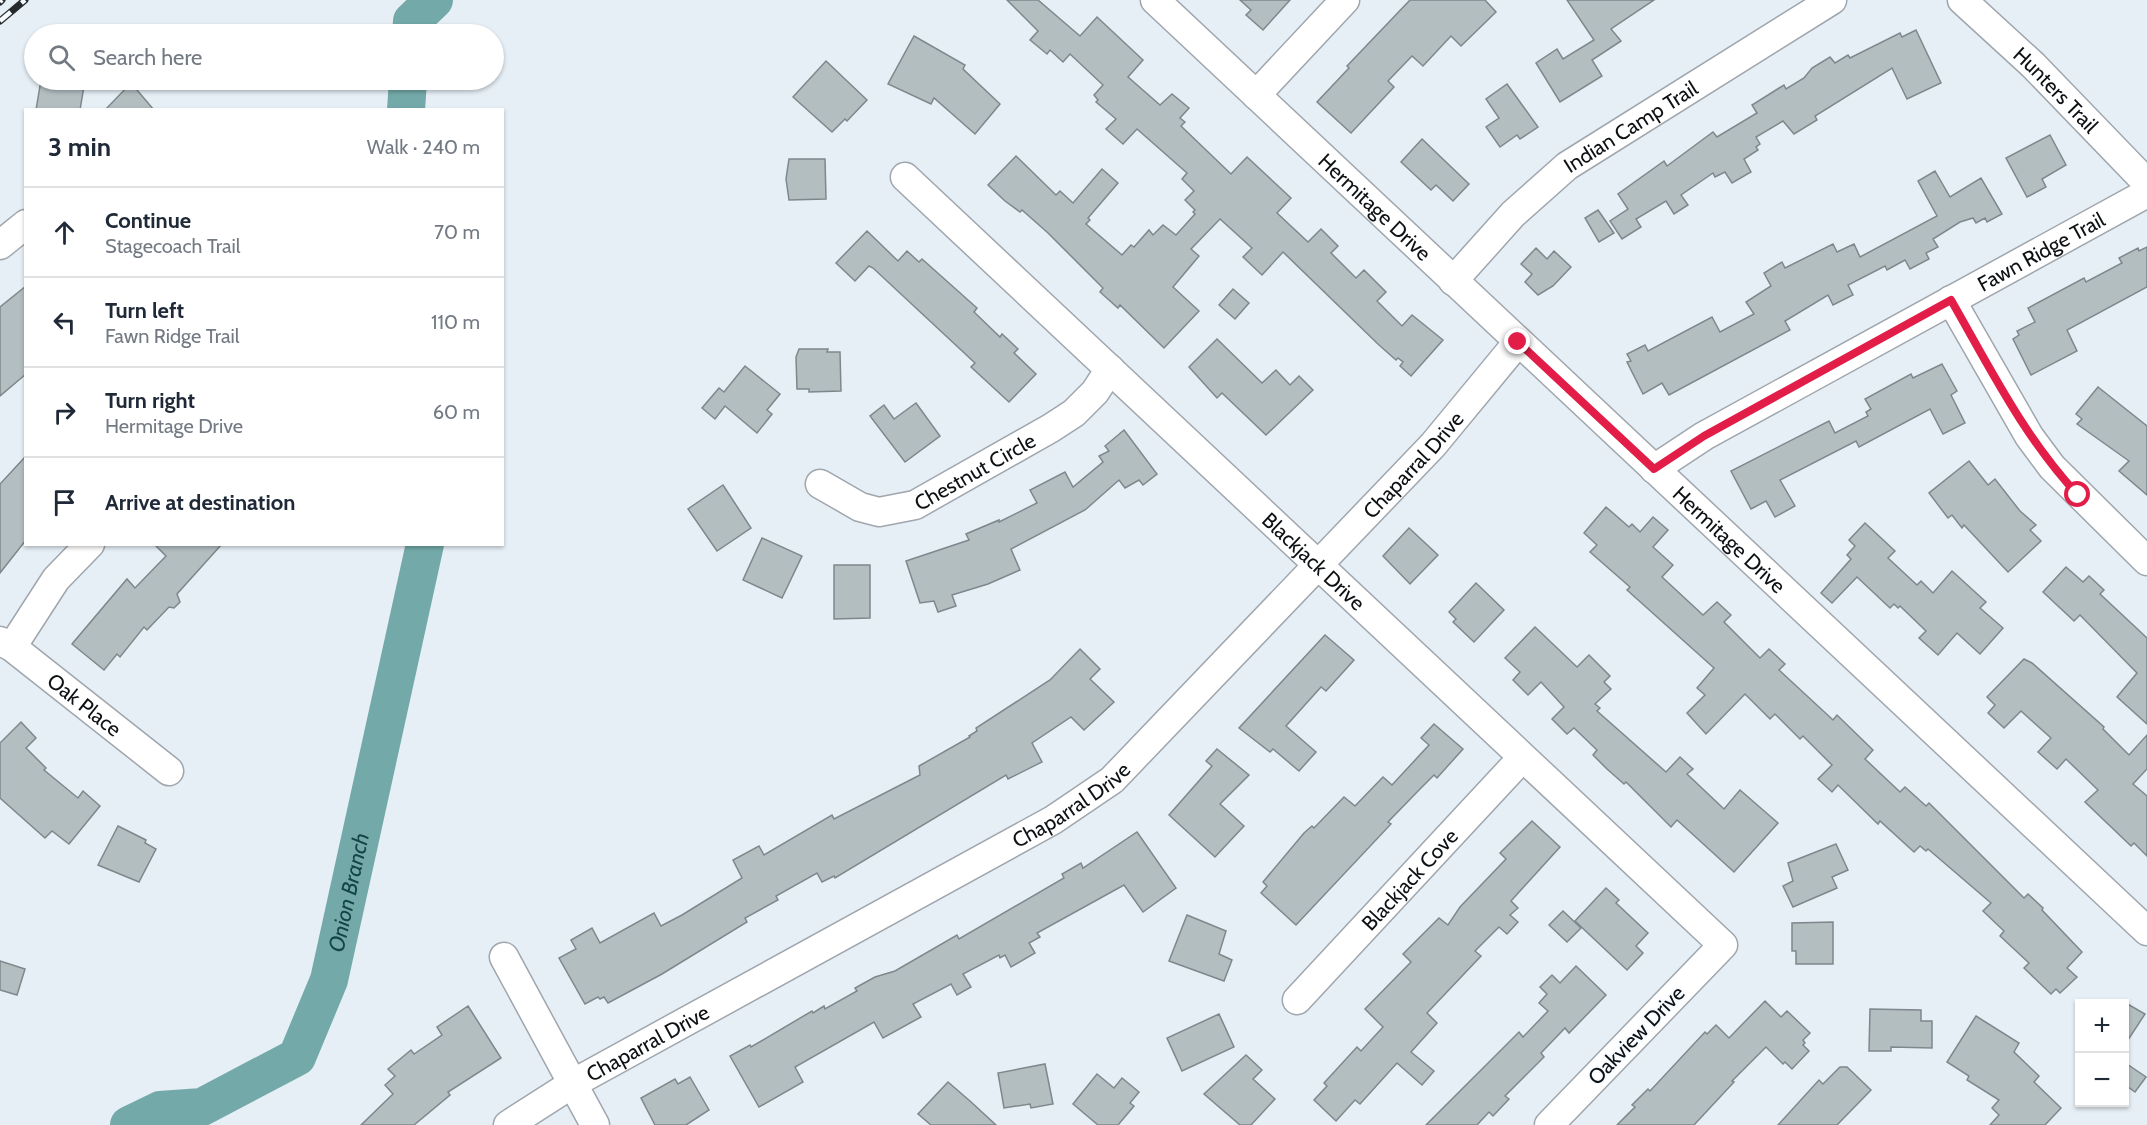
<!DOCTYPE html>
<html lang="en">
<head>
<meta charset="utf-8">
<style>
	:root { --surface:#fff; --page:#f6f6f7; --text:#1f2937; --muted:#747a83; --line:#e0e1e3 }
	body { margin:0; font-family:Cabin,sans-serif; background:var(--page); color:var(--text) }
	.controls { position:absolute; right:18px; bottom:18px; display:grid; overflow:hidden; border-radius:0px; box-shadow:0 2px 4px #0004 }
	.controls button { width:54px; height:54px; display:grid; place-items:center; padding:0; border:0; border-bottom:2px solid var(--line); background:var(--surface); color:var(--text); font:30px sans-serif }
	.stop { position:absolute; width:18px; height:18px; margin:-14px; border:4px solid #e11d48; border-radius:50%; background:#fff }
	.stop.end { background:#e11d48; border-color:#fff; box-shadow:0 2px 6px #0008 }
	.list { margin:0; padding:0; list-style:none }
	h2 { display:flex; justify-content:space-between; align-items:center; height:78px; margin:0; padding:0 24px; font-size:26px }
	h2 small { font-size:20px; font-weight:400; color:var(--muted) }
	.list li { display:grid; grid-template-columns:39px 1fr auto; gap:18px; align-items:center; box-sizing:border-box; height:90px; padding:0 24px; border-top:2px solid var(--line) }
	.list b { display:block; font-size:22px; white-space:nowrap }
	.list p { margin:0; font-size:20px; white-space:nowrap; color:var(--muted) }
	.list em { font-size:20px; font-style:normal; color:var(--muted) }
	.icon { flex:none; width:33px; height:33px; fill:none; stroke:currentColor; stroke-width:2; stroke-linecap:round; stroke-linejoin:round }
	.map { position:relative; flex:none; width:2147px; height:1125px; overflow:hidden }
	.search { position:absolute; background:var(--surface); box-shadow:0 2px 4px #0004; left:24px; top:24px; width:480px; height:66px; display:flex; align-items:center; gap:15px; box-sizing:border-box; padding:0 21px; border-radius:33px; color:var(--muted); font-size:22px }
	.panel { position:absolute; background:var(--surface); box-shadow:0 2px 4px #0004; left:24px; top:108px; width:480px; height:438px; border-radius:0px }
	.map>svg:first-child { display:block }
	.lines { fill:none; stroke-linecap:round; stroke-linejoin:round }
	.river { stroke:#73aaa9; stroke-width:38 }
	.building { fill:#b3bec1; stroke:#7e888c; stroke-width:1.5 }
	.minor-casing { stroke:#9fa6ad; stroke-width:31 }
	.minor { stroke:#fff; stroke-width:28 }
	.rail-casing { stroke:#262a2c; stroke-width:7 }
	.rail { stroke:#f8fbff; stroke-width:4.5; stroke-dasharray:14; stroke-linecap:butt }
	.route { stroke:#e11d48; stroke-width:8 }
	.labels { text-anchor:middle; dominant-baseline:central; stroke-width:4.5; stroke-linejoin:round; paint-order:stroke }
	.street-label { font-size:21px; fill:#0e1113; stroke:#f8fbff }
	.water-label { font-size:22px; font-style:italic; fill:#144646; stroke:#f8fbff }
</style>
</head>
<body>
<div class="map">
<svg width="2147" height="1125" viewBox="0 0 2147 1125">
	<rect width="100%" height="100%" fill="#e7eff6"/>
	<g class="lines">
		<g class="river">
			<polyline points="411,34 412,21 434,0"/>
			<polyline points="406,110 408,80"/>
			<path id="s1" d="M 129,1125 L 160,1110 L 202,1107 L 297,1057 L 329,980 L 425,544"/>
		</g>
	</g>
	<g class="building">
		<polygon points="1007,0 1038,0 1080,36 1097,17 1143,60 1128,77 1160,105 1172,94 1189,108 1180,118 1185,122 1181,126 1231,174 1247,157 1291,198 1277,213 1308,242 1321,229 1338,246 1331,253 1356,278 1364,270 1386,292 1377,301 1402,326 1412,315 1443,340 1411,376 1400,366 1403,362 1398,358 1396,360 1379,345 1283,252 1262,275 1243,257 1252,248 1220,219 1191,249 1199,256 1173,287 1199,311 1164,348 1120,305 1118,308 1100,292 1103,288 1048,233 1022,210 1020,212 1005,201 988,185 1016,156 1056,195 1060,191 1073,203 1102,169 1118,183 1088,218 1090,220 1086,224 1122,255 1131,245 1134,247 1149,230 1153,235 1163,225 1176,235 1195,214 1193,212 1195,210 1185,200 1194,191 1182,179 1187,173 1137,129 1123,144 1106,129 1116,119 1096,102 1098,100 1094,95 1103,85 1070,54 1063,62 1050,50 1047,54 1030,40 1038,31"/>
		<polygon points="1240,0 1290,0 1263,30 1246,15 1251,10"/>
		<polygon points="1410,0 1485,0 1496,12 1461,46 1451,36 1423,66 1412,56 1388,81 1394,87 1351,133 1317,102 1349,68 1347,66"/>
		<polygon points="1567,0 1654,0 1611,29 1621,41 1592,60 1602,76 1560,102 1536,63 1557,49 1563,59 1594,40"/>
		<polygon points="1916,30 1941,83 1907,99 1892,68 1815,116 1817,120 1794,134 1783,121 1756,137 1760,144 1756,147 1758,150 1744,159 1751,172 1732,183 1725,172 1715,177 1713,173 1681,195 1688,205 1674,214 1666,201 1636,219 1641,227 1622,239 1610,221 1628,209 1618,194 1664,161 1667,166 1713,132 1717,137 1757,113 1752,105 1784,85 1786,89 1804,78 1812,68 1830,57 1835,63 1848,55 1850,58 1900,33 1902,37"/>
		<polygon points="914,36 965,65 963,69 1000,104 975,134 934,98 931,104 888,84"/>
		<polygon points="826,61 867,100 847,121 845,119 832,132 793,97"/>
		<polygon points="41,80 85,80 80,110 36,110"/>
		<polygon points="131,83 154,110 105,110"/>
		<polygon points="1507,84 1538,127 1520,139 1517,135 1500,147 1486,127 1499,118 1486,99"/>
		<polygon points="2050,135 2066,165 2042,179 2046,187 2027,197 2006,158"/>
		<polygon points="1422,139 1469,184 1453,201 1436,185 1431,190 1401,162"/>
		<polygon points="789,159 825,159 826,199 789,200 786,179"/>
		<polygon points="1935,171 1950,197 1981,178 2002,214 1987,222 1985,218 1976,223 1973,218 1960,222 1933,239 1938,247 1926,253 1929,259 1910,269 1905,260 1887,270 1885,266 1848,285 1853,295 1833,305 1828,295 1785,321 1790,330 1669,395 1662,383 1643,394 1627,362 1631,361 1627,354 1645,345 1648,351 1712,317 1720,332 1754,314 1746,302 1771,286 1764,273 1782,262 1785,268 1833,244 1837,252 1854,244 1860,257 1937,216 1918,181"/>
		<polygon points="1598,210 1614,233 1599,242 1585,218"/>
		<polygon points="867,231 898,261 907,251 919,262 922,259 977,308 974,312 1000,337 1002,334 1018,349 1014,353 1036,374 1009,402 971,367 975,363 873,268 869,266 855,281 836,263"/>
		<polygon points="2147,247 2147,287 2067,330 2077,351 2031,375 2013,339 2019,335 2017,331 2035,322 2028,308 2084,278 2086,282 2122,263 2119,258 2138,248 2139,251"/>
		<polygon points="1536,248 1547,259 1554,251 1571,267 1553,286 1538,295 1525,282 1532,274 1521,264"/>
		<polygon points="26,286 26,374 0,396 0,307"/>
		<polygon points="1233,289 1249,303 1235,319 1219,305"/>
		<polygon points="1217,339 1262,383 1276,370 1290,385 1299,376 1313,390 1266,435 1222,393 1217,398 1189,367"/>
		<polygon points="799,349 828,349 827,352 840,352 841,391 809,392 809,389 797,389 796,357"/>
		<polygon points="1942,364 1957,391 1951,395 1965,423 1943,434 1930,409 1859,447 1856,441 1780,480 1795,506 1775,517 1766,501 1751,509 1731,471 1829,421 1835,433 1868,416 1866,412 1871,409 1865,399 1911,374 1913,378"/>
		<polygon points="745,366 780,394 767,410 772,414 757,433 725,406 715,419 702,408 719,388 724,392"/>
		<polygon points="2098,387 2147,426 2147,495 2119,471 2129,461 2077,424 2082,419 2076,414"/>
		<polygon points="916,403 940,436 905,462 870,416 884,405 894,419"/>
		<polygon points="1124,430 1157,474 1143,485 1139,480 1125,488 1119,480 1085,510 1011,549 1020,570 988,584 952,595 956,606 938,612 934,601 920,603 906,561 969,540 966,534 999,520 999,522 1037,503 1030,490 1065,472 1073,487 1103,462 1099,456 1109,451 1105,446"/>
		<polygon points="26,456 26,540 0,573 0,484"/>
		<polygon points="1969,461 1988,485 1995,479 2020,511 2036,525 2030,530 2041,541 2008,572 1964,525 1962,528 1952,515 1948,518 1929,493"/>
		<polygon points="723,485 751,528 717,551 688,509"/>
		<polygon points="1606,507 1629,527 1632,524 1640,532 1653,517 1668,530 1653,547 1673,565 1662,577 1703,615 1717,602 1731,615 1724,622 1760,658 1769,649 1785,664 1779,670 1833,720 1837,715 1873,750 1865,759 1900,792 1905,787 1926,806 1929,803 2024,898 2028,894 2043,908 2042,910 2082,952 2067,968 2077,977 2060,993 2056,989 2051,994 2024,968 2029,963 2000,936 2004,931 1983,911 1991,903 1928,849 1926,851 1920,846 1914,852 1880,821 1878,824 1838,785 1832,792 1818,779 1832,765 1803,736 1800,739 1775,714 1770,719 1745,694 1706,734 1687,713 1705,695 1697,688 1714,668 1627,590 1630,587 1590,552 1597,545 1584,533"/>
		<polygon points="1865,523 1895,551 1888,558 1917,585 1921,581 1933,593 1952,571 1986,602 1980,608 2003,628 1980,654 1957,633 1938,655 1919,638 1926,631 1900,606 1898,608 1894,604 1890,608 1857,577 1832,603 1821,593 1851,559 1847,555 1855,546 1849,540"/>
		<polygon points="1409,528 1438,555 1410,584 1383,556"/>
		<polygon points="762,538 802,556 782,598 743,580"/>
		<polygon points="154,544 222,544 177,594 180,602 174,608 169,607 147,630 144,627 120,657 117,654 104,670 72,644 127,579 135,588 166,556"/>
		<polygon points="834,565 870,565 870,618 834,619"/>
		<polygon points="2066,567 2083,582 2089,576 2104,590 2100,594 2147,638 2147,724 2117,697 2137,673 2080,615 2074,621 2043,592"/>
		<polygon points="1476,583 1504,610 1474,642 1453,622 1456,619 1449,612"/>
		<polygon points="1535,627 1577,667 1589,655 1610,676 1604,682 1611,689 1595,704 1600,708 1597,711 1666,772 1680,757 1693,769 1687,774 1724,809 1740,790 1778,823 1734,872 1677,820 1671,827 1626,782 1624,784 1607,769 1593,755 1597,750 1574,728 1567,734 1552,719 1564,707 1541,682 1528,695 1513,680 1520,672 1505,658"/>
		<polygon points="1325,635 1354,660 1326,691 1321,687 1286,726 1316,752 1299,771 1273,749 1270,752 1239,728"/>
		<polygon points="1080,649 1100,669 1090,679 1114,702 1084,730 1071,717 1032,743 1042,762 1008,779 1006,775 835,878 834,876 822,882 817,873 776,896 778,900 745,918 747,922 662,974 608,1003 604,997 600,999 598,997 585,1004 559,958 576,949 571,940 592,928 600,943 654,913 661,926 682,915 742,878 733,860 759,846 764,855 832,815 834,819 920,775 919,766 970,737 969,736 977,731 976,728 1050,680"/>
		<polygon points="2024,659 2032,663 2104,727 2103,729 2129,755 2147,735 2147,769 2133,784 2147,796 2147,856 2134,843 2131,846 2085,802 2098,790 2066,759 2057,769 2038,752 2051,738 2021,711 2004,728 1988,713 1995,705 1987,697"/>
		<polygon points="21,722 36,738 26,748 46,768 44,770 78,798 83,791 100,806 69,844 52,831 45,838 0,798 0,743"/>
		<polygon points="1434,724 1463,749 1437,778 1434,775 1419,790 1388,822 1391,824 1296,925 1261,893 1267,886 1263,882 1304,833 1312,826 1314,828 1344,797 1355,806 1383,777 1392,785 1429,745 1421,738"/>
		<polygon points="1217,749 1249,775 1220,804 1244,826 1215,857 1169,815 1212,766 1206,761"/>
		<polygon points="1532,821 1560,847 1511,901 1518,908 1510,915 1518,922 1507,934 1499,927 1475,951 1481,956 1427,1013 1437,1023 1411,1052 1434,1071 1422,1085 1397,1063 1360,1104 1355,1100 1336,1121 1314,1100 1327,1086 1324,1083 1357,1047 1361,1051 1383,1027 1365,1009 1411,962 1403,954 1439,918 1448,925 1460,907 1506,859 1500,853"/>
		<polygon points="118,826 146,840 145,843 156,849 139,882 98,865"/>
		<polygon points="1137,832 1176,888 1143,912 1124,885 1037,933 1040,937 1029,943 1035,953 1011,967 1005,955 1000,958 999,955 963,974 971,987 957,995 951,984 913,1004 921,1017 883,1038 874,1022 795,1067 803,1082 759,1107 730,1056 750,1045 751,1047 812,1011 813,1013 824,1006 825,1009 857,991 855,988 875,977 895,971 957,935 959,939 1064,878 1062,874 1081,863 1083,868"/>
		<polygon points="1836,844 1848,870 1832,877 1837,888 1793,907 1783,886 1793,881 1788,863"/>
		<polygon points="1606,888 1619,900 1616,903 1648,933 1636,946 1643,953 1627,970 1575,921"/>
		<polygon points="1563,911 1581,928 1567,942 1549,925"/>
		<polygon points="1187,915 1226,931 1219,954 1232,960 1224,981 1169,961"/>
		<polygon points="1833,922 1833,964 1796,964 1796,951 1792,951 1792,923"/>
		<polygon points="0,961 25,969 17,995 0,990"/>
		<polygon points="1576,966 1606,995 1569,1033 1565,1028 1541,1053 1544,1057 1505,1096 1509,1099 1493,1116 1489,1112 1477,1125 1426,1125 1519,1032 1523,1037 1548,1011 1539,1003 1547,994 1540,987 1552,975 1560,983"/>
		<polygon points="1765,1001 1781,1017 1787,1011 1810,1033 1803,1040 1805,1043 1803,1045 1809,1051 1792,1069 1785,1062 1783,1064 1766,1047 1732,1081 1734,1082 1694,1125 1617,1125 1635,1107 1632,1105 1648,1089 1650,1091 1705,1032 1707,1034 1716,1025 1729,1038"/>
		<polygon points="2124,1002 2145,1014 2124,1046"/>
		<polygon points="468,1006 501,1058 448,1092 450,1095 414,1125 361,1125 393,1094 385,1085 395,1076 388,1069 411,1050 414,1054 442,1035 437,1027"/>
		<polygon points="1870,1009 1921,1010 1921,1021 1932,1021 1932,1048 1891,1047 1891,1051 1869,1051"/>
		<polygon points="1219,1014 1234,1047 1182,1071 1167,1038"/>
		<polygon points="1976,1016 2019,1043 2014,1052 2039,1076 2034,1082 2061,1108 2045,1125 1990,1125 1999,1115 1992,1108 1999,1100 1967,1080 1969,1076 1947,1062"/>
		<polygon points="1246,1055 1262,1070 1253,1079 1275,1099 1251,1125 1240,1125 1204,1094"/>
		<polygon points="2124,1062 2146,1077 2135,1092 2124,1084"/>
		<polygon points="1045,1064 1053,1104 1031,1108 1030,1104 1004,1108 998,1073"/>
		<polygon points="1840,1067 1847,1067 1871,1090 1837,1125 1778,1125 1819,1080 1823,1084"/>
		<polygon points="1097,1074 1114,1088 1122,1078 1139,1092 1130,1103 1134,1106 1118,1125 1098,1125 1073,1104"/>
		<polygon points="690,1077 709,1110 686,1125 655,1125 641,1098 675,1079 678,1084"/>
		<polygon points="948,1082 970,1101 996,1125 931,1125 918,1114"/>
	</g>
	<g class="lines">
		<g class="minor-casing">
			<g id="minor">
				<path id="s2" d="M 1155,0 L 2147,931"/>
				<path id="s3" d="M 1962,0 L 2033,65 L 2147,183"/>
				<polyline points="1256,95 1345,0"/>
				<path id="s4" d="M 905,177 L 1723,945 L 1549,1125"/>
				<polyline points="0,245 26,224"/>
				<path id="s5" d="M 1453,281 L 1513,214 L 1567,166 L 1832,0"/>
				<polyline points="1951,300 2029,436 2052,467 2147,561"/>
				<path id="s6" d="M 1654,469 L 1704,436 L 2147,193"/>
				<path id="s7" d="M 820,484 L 860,507 L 879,512 L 915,505 L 1051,428 L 1074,413 L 1095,392 L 1110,369"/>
				<path id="s8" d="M 0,641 L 12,647 L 169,771"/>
				<polyline points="12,647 56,579 90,544"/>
				<polyline points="504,957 595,1125"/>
				<path id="s9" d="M 1297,1000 L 1522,758"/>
				<path id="s10" d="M 508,1125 L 572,1084 L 1053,820 L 1112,780 L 1433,445 L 1518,342"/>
			</g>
		</g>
		<use href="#minor" class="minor"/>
		<g class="rail-casing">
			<g id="rail">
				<polyline points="0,2 2,0"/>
				<polyline points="0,21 25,0"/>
			</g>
		</g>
		<use href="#rail" class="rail"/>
	</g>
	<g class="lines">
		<path class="route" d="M 1518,342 L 1654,469 L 1704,436 L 1951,300 C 1990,368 2024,437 2078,495"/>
	</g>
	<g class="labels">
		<g class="street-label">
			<text stroke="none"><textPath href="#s3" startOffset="130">Hunters Trail</textPath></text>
			<text stroke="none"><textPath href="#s5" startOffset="237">Indian Camp Trail</textPath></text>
			<text stroke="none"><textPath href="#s2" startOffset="302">Hermitage Drive</textPath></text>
			<text stroke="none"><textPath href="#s6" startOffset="444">Fawn Ridge Trail</textPath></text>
			<text stroke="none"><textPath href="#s10" startOffset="1132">Chaparral Drive</textPath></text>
			<text stroke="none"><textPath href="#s7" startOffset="171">Chestnut Circle</textPath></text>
			<text stroke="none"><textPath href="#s2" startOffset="788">Hermitage Drive</textPath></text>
			<text stroke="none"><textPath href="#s4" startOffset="561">Blackjack Drive</textPath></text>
			<text stroke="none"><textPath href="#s8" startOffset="106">Oak Place</textPath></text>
			<text stroke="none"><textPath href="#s10" startOffset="648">Chaparral Drive</textPath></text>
			<text stroke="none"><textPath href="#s9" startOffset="165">Blackjack Cove</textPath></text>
			<text transform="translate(1636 1035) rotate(-46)">Oakview Drive</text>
			<text stroke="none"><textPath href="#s10" startOffset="162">Chaparral Drive</textPath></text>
		</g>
		<g class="water-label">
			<text stroke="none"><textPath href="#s1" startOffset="357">Onion Branch</textPath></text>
		</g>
	</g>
</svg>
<div class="controls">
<button>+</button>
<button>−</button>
</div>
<div class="stop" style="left:2078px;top:495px"></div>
<div class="stop end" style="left:1518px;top:342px"></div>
<div class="search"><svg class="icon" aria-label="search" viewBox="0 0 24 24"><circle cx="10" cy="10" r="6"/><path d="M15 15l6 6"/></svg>Search here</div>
<section class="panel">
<h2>3 min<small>Walk · 240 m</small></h2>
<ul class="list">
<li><svg class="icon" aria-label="ahead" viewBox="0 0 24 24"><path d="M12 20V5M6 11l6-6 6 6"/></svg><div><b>Continue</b><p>Stagecoach Trail</p></div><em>70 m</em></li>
<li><svg class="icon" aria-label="left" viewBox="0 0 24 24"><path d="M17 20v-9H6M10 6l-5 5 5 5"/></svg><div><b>Turn left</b><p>Fawn Ridge Trail</p></div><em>110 m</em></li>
<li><svg class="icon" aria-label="right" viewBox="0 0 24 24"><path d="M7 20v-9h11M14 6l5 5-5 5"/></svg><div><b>Turn right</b><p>Hermitage Drive</p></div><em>60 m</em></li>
<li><svg class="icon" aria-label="arrive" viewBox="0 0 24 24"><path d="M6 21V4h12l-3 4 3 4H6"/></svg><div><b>Arrive at destination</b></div></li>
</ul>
</section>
</div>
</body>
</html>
